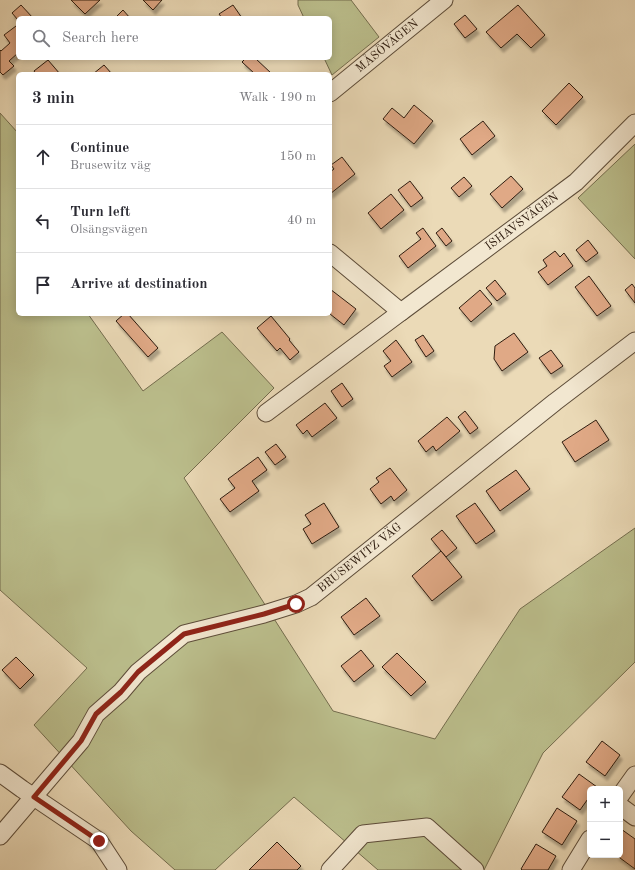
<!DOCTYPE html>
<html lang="en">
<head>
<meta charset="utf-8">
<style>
	:root { --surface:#fff; --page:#f2f2f3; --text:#2b2b33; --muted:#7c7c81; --line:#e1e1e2 }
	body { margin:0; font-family:"Old Standard TT",serif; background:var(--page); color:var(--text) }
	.controls { position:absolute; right:12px; bottom:12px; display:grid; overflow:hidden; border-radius:6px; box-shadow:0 2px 10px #0003 }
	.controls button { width:36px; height:36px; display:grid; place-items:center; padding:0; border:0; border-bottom:1px solid var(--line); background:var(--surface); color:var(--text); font:20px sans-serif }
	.stop { position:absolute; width:12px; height:12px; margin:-9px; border:3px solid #8f2418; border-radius:50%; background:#fff }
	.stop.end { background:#8f2418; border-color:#fff; box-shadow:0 1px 4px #0008 }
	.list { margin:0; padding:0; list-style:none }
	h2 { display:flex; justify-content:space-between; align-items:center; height:52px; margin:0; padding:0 16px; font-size:17px }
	h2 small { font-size:13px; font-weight:400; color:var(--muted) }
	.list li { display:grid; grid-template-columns:26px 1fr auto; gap:12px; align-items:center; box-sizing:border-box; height:64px; padding:0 16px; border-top:1px solid var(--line) }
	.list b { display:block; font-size:15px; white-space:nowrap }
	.list p { margin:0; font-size:13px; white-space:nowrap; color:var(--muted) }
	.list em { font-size:13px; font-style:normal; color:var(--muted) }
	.icon { flex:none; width:22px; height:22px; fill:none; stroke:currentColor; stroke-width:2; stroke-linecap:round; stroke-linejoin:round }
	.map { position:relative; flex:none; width:635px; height:870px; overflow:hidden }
	.search { position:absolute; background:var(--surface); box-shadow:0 2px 10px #0003; left:16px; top:16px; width:316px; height:44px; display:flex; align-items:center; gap:10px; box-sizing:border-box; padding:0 14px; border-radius:6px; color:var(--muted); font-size:15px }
	.panel { position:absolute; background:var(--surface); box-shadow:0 2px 10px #0003; left:16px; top:72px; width:316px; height:244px; border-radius:6px }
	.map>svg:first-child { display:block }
	.green { fill:#bbbe8c; stroke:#746d4e }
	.building { fill:#e0a986; stroke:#2e1c0f; filter:url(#shadow) }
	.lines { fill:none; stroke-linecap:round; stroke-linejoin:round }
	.street-casing { stroke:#5d4c39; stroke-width:19 }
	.street { stroke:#f2e7d0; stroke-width:17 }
	.route { stroke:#8f2418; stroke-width:5 }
	.labels { text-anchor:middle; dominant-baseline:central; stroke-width:3; stroke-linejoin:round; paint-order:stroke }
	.street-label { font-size:12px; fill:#2e1c0f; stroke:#f2e7d0 }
</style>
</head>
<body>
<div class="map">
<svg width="635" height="870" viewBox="0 0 635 870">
	<defs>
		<filter id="shadow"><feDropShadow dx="2.5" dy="4.5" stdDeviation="1" flood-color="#0004"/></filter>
	</defs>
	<rect width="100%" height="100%" fill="#ebdab7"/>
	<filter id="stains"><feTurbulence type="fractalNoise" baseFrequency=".005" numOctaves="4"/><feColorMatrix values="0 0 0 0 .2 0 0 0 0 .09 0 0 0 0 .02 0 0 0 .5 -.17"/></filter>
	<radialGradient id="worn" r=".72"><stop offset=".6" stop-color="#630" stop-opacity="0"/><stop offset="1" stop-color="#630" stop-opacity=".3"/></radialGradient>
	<g class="green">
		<polygon points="298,0 351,0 379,37 332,75 324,58 330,58 330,18 304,18 298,5"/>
		<polygon points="0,113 18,133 18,314 88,314 143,391 222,332 274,388 184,478 333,711 435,739 520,609 635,528 635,662 543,753 484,870 378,870 294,797 215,870 175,870 131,831 34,725 87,668 0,590"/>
		<polygon points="635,144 635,259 578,198"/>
	</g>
	<g class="building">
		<polygon points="71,0 100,0 85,14"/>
		<polygon points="143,0 162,0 153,10"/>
		<polygon points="21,5 33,18 18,18 18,20 12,13"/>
		<polygon points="233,5 242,18 222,18 219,14"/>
		<polygon points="518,5 545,35 531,48 517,34 501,48 486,32"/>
		<polygon points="123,10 130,18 115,18"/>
		<polygon points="465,15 477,29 465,38 454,24"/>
		<polygon points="16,26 18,28 18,53 9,61 14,66 3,75 0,72 0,50 1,51 10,43 4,35"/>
		<polygon points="246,58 255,58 272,74 255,74 242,62"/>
		<polygon points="48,60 60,74 36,74 34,71"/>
		<polygon points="104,65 112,74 93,74"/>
		<polygon points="569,83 583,97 556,125 542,111"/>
		<polygon points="414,105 433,121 414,144 383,119 392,108 404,118"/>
		<polygon points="483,121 495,136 472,155 460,139"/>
		<polygon points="342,157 355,174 330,194 330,172 334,169 331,165"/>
		<polygon points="511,176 523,189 502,208 490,194"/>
		<polygon points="464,177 472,186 459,197 451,188"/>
		<polygon points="410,181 423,198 411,207 398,190"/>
		<polygon points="391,194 404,210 381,229 368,213"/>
		<polygon points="423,228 436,246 408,268 399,256 421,239 416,233"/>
		<polygon points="442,228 452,241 446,246 436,233"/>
		<polygon points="588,240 598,253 586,262 576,250"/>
		<polygon points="555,251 560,257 564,253 573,266 548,285 538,272 547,266 543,260"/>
		<polygon points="589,276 611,306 597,316 575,287"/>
		<polygon points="495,280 506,294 497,301 486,288"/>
		<polygon points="632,284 635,288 635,303 625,290"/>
		<polygon points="330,289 356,309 344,325 330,314"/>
		<polygon points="480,290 492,304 471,322 459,308"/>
		<polygon points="124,314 128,314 158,348 148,357 116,321"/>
		<polygon points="271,316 290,339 289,340 299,352 290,360 280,348 277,351 257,328"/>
		<polygon points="514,333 528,352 502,371 494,359 495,346"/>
		<polygon points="423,335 434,351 426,357 415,340"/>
		<polygon points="396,340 412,362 392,377 384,366 391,361 383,351"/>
		<polygon points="551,350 563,366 551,374 539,358"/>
		<polygon points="342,383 353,399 342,407 331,391"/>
		<polygon points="325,403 337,418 312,437 307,430 303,434 296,425"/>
		<polygon points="465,411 478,428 470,434 458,417"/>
		<polygon points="447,417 460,431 436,451 433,446 426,452 418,441"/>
		<polygon points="596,420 609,440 575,462 562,442"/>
		<polygon points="276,444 286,457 275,465 265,452"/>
		<polygon points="258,457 267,470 252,481 259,491 230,512 220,499 235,488 228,479"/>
		<polygon points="390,468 407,490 394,501 391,496 381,504 370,489 379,482 376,478"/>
		<polygon points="516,470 530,489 500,511 486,491"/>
		<polygon points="324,503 339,527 312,544 303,529 311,524 305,515"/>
		<polygon points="475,503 495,531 476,544 456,516"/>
		<polygon points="442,530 457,548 446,557 431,539"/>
		<polygon points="441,551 462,577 432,601 412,576"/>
		<polygon points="366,598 380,616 354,635 341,617"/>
		<polygon points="361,650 374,666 354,682 341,666"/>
		<polygon points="397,653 426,682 411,696 382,667"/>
		<polygon points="16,657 34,675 20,689 2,670"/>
		<polygon points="602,741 620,755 605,776 586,762"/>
		<polygon points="579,774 597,787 595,789 590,789 590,796 580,810 562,797"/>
		<polygon points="557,808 577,821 562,845 542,832"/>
		<polygon points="621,829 635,839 635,869 616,855 620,855"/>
		<polygon points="277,842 301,866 297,870 249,870"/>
		<polygon points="536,844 556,856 548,870 522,870 521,869"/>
	</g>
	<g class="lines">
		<g class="street-casing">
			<g id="street">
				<path id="s1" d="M 330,93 L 444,0"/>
				<path id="s2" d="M 401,312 L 576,182 L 635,123"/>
				<polyline points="266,413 401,312 330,253"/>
				<polyline points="0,773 22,789 99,841 118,870"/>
				<polyline points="620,796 635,775"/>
				<polyline points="620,806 635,817"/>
				<path id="s3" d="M 0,836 L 81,741 L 96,714 L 121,692 L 138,672 L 184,634 L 264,614 L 296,604 L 311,597 L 555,402 L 635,341"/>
				<polyline points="330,870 363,834 427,827 475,870"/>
				<polyline points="571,870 590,839"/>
			</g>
		</g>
		<use href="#street" class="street"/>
	</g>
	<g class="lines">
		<polyline class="route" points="99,841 34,797 81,741 96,714 121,692 138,672 184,634 264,614 296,604"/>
	</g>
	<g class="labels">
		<g class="street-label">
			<text stroke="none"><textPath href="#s1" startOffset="74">MÅSÖVÄGEN</textPath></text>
			<text stroke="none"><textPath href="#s2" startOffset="151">ISHAVSVÄGEN</textPath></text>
			<text stroke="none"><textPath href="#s3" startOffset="470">BRUSEWITZ VÄG</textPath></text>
		</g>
	</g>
	<rect width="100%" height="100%" filter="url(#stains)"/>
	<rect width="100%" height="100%" fill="url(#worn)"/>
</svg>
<div class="controls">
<button>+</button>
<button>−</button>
</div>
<div class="stop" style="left:296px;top:604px"></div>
<div class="stop end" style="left:99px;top:841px"></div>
<div class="search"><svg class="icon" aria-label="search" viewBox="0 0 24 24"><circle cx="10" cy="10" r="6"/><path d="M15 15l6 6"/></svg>Search here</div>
<section class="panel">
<h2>3 min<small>Walk · 190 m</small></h2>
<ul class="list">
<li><svg class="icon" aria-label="ahead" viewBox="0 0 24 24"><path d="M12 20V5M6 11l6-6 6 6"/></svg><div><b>Continue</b><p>Brusewitz väg</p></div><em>150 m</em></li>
<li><svg class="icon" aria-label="left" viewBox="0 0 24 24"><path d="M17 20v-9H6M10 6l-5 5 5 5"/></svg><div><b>Turn left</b><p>Olsängsvägen</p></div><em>40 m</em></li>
<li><svg class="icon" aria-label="arrive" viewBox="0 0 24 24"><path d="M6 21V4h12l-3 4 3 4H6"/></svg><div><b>Arrive at destination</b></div></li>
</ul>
</section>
</div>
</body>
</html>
